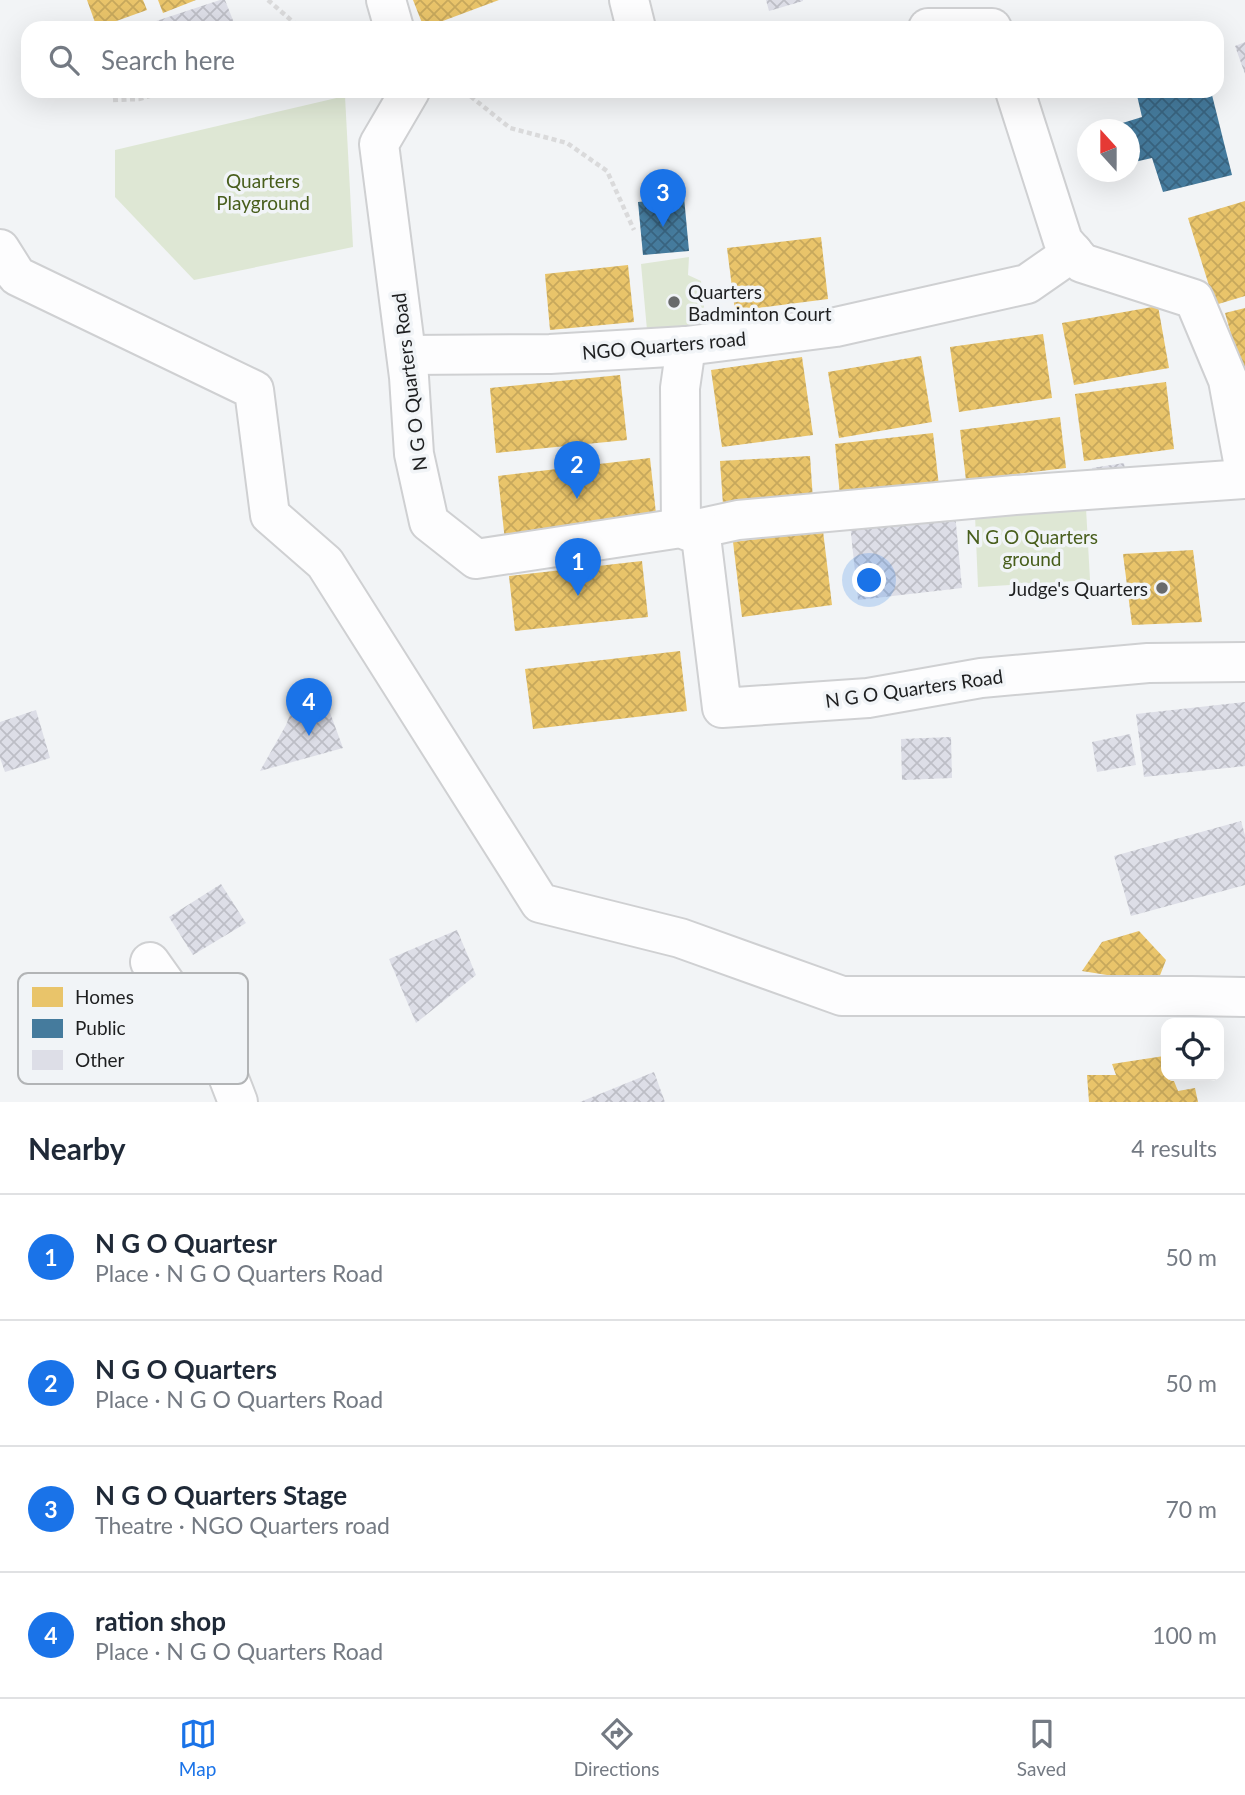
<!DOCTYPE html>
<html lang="en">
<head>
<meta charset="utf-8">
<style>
	:root { --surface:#fff; --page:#f2f2f3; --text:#1f2937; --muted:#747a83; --line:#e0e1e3; --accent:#1a73e8 }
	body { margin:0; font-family:Lato,sans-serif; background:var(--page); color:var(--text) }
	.controls { position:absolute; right:21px; bottom:21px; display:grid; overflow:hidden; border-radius:14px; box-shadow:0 7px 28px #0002 }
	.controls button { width:63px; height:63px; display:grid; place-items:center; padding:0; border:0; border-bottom:2px solid var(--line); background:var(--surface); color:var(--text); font:35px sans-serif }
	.compass { position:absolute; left:1077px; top:119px; width:63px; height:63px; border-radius:50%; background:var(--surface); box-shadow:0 7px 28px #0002; rotate:339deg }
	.you { position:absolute; left:870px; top:581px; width:24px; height:24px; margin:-18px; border:5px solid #fff; border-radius:50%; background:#1a73e8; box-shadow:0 0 0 10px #1a73e833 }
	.badge { display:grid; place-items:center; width:46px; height:46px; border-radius:50%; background:var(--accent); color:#fff; font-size:23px; font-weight:700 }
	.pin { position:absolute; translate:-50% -58px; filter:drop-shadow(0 2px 4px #0008) }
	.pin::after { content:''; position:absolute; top:37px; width:24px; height:21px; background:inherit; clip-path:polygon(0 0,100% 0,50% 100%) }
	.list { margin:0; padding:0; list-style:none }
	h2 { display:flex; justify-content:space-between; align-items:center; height:91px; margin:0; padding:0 28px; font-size:30px }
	h2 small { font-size:23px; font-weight:400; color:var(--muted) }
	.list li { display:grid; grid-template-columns:46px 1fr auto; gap:21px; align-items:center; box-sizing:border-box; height:126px; padding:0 28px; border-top:2px solid var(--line) }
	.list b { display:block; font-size:26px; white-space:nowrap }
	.list p { margin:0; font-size:23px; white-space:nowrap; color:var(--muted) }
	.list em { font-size:23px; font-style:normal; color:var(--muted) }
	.icon { flex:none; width:38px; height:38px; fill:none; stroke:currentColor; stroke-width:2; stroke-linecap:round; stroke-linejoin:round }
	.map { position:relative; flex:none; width:1245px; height:1102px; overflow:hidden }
	.search { position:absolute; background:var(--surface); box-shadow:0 7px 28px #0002; left:21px; right:21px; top:21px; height:77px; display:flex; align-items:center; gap:18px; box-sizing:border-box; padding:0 24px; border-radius:21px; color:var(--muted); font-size:26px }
	.sheet { height:595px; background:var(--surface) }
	nav { display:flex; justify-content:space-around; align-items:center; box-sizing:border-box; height:98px; border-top:2px solid var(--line); background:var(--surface); font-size:19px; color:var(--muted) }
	nav a { display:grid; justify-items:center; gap:4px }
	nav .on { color:var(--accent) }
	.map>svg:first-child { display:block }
	.park { fill:#dee7d4 }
	.homes { fill:url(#homes-cross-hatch) }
	.public { fill:url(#public-cross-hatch) }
	.building { fill:url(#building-cross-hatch) }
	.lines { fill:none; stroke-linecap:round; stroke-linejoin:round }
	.minor-casing { stroke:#cfd0d2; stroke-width:42 }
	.path { stroke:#dadadb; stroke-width:4.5; stroke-dasharray:5 3.5; stroke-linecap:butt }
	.minor { stroke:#fdfdfe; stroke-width:38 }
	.poi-dot { fill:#686a6b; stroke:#f1f4f7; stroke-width:2.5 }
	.labels { text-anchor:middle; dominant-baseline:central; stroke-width:7; stroke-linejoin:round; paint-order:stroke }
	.park-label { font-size:19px; fill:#485e1c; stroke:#f1f4f7 }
	.poi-label { font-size:19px; fill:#1e1f20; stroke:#f1f4f7; text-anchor:start }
	.street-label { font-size:19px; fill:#1e1f20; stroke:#f1f4f7 }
	.key { fill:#f1f4f7; stroke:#b2b4b6; stroke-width:2 }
	.key-label { font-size:19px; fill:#1e1f20 }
</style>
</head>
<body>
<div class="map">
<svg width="1245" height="1102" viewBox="0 0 1245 1102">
	<defs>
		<pattern id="homes-cross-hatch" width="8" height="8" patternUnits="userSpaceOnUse" patternTransform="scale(1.75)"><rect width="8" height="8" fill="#e9c46a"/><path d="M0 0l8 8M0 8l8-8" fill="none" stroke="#c7a85c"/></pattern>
		<pattern id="public-cross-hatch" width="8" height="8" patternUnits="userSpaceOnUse" patternTransform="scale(1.75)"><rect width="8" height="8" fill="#457b9d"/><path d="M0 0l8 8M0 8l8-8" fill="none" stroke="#396480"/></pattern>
		<pattern id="building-cross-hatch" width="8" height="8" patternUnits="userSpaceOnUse" patternTransform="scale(1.75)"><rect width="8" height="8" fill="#dddee7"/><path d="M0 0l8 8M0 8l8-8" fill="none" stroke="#bdbec6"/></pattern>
	</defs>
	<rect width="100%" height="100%" fill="#f2f4f6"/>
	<g class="park">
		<polygon points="345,96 353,247 194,280 115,197 115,150"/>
		<polygon points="689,257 688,275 701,281 706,324 647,330 641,264"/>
		<polygon points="1086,508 1090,580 978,587 975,515"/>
	</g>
	<g class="homes">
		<polygon points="87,0 143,0 147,10 97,28"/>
		<polygon points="158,0 196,0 163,13"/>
		<polygon points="413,0 499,0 424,28"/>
		<polygon points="1245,201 1245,296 1215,305 1188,218"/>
		<polygon points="821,237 828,299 735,311 727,248"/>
		<polygon points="628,265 634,322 550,330 545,274"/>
		<polygon points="1158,306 1169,368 1074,385 1062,323"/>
		<polygon points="1245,308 1245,380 1244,380 1225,313"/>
		<polygon points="1043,334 1052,398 959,412 950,347"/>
		<polygon points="921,356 932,422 839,438 828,372"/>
		<polygon points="802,357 813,435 722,447 711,370"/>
		<polygon points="620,375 627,440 496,453 490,388"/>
		<polygon points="1166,382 1174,449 1084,461 1075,394"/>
		<polygon points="1060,417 1066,468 966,480 960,430"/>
		<polygon points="933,433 939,486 840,496 835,444"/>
		<polygon points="810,456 813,500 723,505 720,461"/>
		<polygon points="650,458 657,523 505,541 498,476"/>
		<polygon points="823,531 832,605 742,617 733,542"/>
		<polygon points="1193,550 1202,622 1132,625 1123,554"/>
		<polygon points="642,561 648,617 515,631 509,576"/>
		<polygon points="680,651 687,711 533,729 525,669"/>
		<polygon points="1139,931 1166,960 1157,983 1082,971 1102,942"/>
		<polygon points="1164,1056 1166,1061 1166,1076 1172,1076 1178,1091 1195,1088 1198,1102 1089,1102 1087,1075 1116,1075 1112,1064"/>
	</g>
	<g class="public">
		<polygon points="1136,91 1211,91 1232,175 1163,192 1152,158 1130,163 1130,130 1103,129 1142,117"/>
		<polygon points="684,197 689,251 643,255 638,202"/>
	</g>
	<g class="building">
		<polygon points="220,0 225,0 236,28 135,28"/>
		<polygon points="766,0 803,0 803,1 769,11"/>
		<polygon points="1245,42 1245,74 1235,46"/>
		<polygon points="1124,463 1127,482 1095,487 1092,468"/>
		<polygon points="955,513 962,588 858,600 850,524"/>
		<polygon points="325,699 343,748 260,771 286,725 295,702"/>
		<polygon points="1245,702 1245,766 1144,777 1136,714"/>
		<polygon points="36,710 50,758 5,772 0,758 0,722"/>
		<polygon points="1130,734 1136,765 1097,772 1092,742"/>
		<polygon points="951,737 952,778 902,780 901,739"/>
		<polygon points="1241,821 1245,835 1245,885 1131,916 1114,856"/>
		<polygon points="221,884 246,923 193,955 169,917"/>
		<polygon points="457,930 476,975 416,1023 389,959"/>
		<polygon points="654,1072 665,1102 580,1102"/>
	</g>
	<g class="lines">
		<g class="minor-casing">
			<g id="minor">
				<polyline points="386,0 394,28"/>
				<polyline points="629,0 636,28"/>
				<polyline points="928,28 992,28"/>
				<polyline points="410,91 379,144 409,377 414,454 429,522 476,559 681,528 688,531 738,520 1015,495 1245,479"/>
				<polyline points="1015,91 1063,241 1082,263 1194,299 1228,380 1245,472"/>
				<polyline points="0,249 17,276 254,390 270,515 325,563 540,903 680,938 842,996 1192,996 1245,997"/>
				<polyline points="407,355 550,354 686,346 836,327 1027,284 1073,252"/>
				<polyline points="681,528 680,388 686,346"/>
				<polyline points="700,528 722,708 868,698 981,678 1148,663 1245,662"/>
				<polyline points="150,962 224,1066 238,1102"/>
			</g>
		</g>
		<g class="path">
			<polyline points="268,0 300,28"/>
			<polyline points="464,91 510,128 567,143 607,171 634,230"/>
			<polyline points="113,100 139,99 167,91"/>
		</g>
		<use href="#minor" class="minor"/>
	</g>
	<g class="poi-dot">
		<circle cx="674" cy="302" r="7"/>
		<circle cx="1162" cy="588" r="7"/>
	</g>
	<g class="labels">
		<g class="park-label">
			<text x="263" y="180">Quarters<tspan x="263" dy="22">Playground</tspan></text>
			<text x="1032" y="536">N G O Quarters<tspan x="1032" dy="22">ground</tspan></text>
		</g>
		<g class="poi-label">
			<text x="688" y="291">Quarters<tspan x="688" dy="22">Badminton Court</tspan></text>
			<text x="1148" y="588" text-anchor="end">Judge's Quarters</text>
		</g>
		<g class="street-label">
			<text transform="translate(664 345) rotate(-5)">NGO Quarters road</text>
			<text transform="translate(409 382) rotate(-97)">N G O Quarters Road</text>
			<text transform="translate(914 688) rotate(-8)">N G O Quarters Road</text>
		</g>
	</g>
	<rect x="18" y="973" width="230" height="111" rx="10" class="key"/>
	<rect x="32" y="987" width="31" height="20" fill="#e9c46a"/>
	<rect x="32" y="1019" width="31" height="19" fill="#457b9d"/>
	<rect x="32" y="1050" width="31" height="20" fill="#dddee7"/>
	<g class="key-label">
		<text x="75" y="1004">Homes</text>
		<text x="75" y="1035">Public</text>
		<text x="75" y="1067">Other</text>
	</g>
</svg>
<div class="controls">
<button><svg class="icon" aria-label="locate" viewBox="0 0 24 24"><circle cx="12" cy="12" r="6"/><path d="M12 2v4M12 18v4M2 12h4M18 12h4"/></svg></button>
</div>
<svg class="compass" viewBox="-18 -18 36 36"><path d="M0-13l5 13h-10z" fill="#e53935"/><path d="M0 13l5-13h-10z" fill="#747a83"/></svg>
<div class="you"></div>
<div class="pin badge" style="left:578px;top:596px">1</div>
<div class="pin badge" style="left:577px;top:499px">2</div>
<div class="pin badge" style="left:663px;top:227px">3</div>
<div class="pin badge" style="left:309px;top:736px">4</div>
<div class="search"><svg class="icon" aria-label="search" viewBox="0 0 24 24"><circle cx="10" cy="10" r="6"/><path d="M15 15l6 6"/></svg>Search here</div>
</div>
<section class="sheet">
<h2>Nearby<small>4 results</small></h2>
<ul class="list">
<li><span class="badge">1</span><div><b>N G O Quartesr</b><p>Place · N G O Quarters Road</p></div><em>50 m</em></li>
<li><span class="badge">2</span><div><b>N G O Quarters</b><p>Place · N G O Quarters Road</p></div><em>50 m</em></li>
<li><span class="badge">3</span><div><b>N G O Quarters Stage</b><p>Theatre · NGO Quarters road</p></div><em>70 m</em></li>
<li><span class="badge">4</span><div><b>ration shop</b><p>Place · N G O Quarters Road</p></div><em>100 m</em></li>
</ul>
</section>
<nav>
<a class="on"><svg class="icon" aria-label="map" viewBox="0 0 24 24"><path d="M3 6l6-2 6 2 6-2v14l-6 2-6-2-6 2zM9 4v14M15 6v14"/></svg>Map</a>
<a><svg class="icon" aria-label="directions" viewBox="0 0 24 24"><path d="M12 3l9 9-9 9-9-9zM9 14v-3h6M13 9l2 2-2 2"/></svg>Directions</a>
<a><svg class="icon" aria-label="saved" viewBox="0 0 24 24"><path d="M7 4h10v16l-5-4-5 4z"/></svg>Saved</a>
</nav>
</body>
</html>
